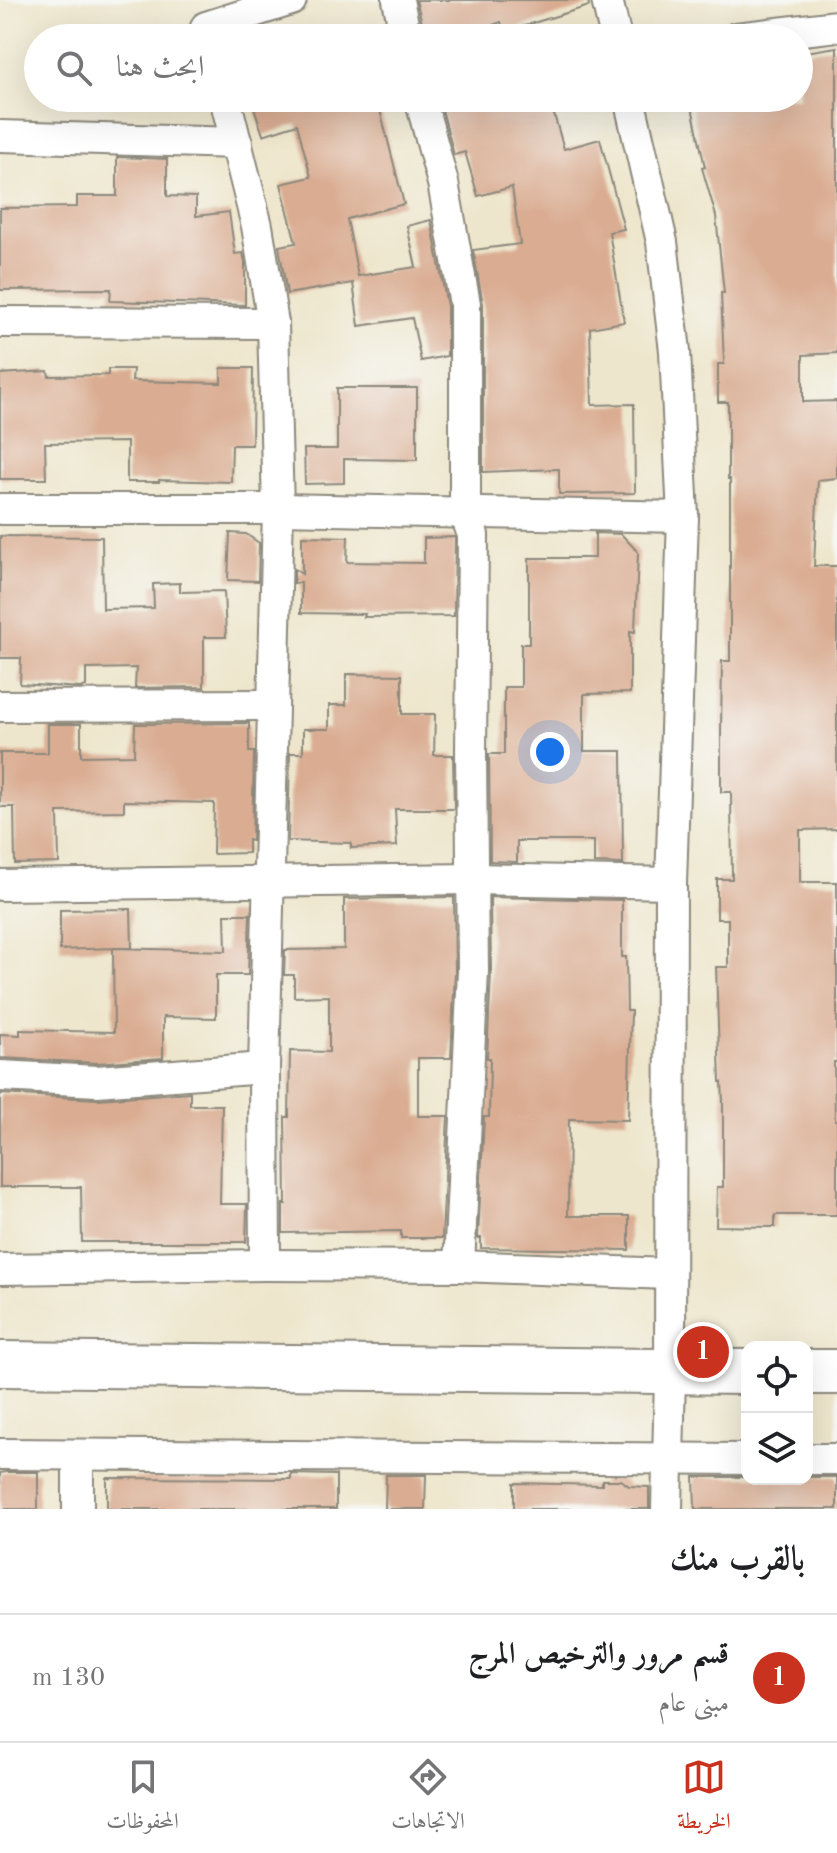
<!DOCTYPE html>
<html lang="ar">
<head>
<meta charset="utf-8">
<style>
	:root { --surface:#fff; --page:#f2f2f2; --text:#202124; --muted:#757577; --line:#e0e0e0; --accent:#c8321e }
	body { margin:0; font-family:"Old Standard TT",Amiri,serif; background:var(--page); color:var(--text); direction:rtl }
	.controls { position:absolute; right:24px; bottom:24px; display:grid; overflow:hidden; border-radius:16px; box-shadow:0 8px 32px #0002 }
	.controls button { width:72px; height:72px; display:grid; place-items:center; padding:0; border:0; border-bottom:2px solid var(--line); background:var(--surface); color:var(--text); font:40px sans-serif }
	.you { position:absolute; left:550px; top:752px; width:28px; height:28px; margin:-20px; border:6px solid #fff; border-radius:50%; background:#1a73e8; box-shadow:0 0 0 12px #1a73e833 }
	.badge { display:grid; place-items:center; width:52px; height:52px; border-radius:50%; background:var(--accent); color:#fff; font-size:26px; font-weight:700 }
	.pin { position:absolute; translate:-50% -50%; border:4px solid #fff; box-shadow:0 2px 8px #0006 }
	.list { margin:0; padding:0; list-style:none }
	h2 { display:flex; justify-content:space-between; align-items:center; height:104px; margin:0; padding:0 32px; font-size:34px }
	h2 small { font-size:26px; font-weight:400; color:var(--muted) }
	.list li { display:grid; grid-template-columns:52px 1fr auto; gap:24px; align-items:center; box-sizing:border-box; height:128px; padding:0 32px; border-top:2px solid var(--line) }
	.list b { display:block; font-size:30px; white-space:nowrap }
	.list p { margin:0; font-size:26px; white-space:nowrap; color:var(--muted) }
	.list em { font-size:26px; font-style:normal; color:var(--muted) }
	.icon { flex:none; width:44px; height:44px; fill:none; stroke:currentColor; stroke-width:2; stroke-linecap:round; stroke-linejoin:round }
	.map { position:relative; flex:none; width:837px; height:1509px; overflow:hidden; direction:ltr }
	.search { position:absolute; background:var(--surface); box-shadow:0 8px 32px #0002; left:24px; right:24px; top:24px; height:88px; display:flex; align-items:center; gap:20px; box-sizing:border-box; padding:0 28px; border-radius:44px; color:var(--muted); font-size:30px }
	.sheet { height:232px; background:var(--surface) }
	nav { display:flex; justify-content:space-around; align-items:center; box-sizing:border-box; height:112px; border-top:2px solid var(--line); background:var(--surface); font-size:22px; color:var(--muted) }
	nav a { display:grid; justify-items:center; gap:4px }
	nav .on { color:var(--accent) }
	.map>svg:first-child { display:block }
	.building { fill:#daad93 }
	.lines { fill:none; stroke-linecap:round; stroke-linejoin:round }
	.street-casing { stroke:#8c887c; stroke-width:34 }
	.primary-casing { stroke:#8c887c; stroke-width:48 }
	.street { stroke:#fff; stroke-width:30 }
	.primary { stroke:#fff; stroke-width:44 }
</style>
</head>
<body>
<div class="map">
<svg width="837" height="1509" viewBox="0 0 837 1509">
	<rect width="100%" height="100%" fill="#f6f6f2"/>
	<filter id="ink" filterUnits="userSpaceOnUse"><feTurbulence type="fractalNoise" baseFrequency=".0125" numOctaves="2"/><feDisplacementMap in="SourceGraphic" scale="16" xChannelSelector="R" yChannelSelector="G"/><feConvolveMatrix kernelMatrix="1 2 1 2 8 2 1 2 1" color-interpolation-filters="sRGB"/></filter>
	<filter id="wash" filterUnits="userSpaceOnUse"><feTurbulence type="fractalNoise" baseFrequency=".006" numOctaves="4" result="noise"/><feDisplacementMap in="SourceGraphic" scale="32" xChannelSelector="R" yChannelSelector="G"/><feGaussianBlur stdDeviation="1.8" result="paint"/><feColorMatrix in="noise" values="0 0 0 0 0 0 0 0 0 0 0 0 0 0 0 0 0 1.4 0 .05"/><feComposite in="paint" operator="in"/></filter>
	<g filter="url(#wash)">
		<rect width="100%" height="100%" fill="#eee6cc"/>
		<g id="blocks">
			<g class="building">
				<polygon points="416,0 588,0 589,6 504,32 501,22 457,38 426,38"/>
				<polygon points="837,47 837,353 803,355 803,402 837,401 837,478 818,480 814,566 837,566 837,829 800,830 800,882 837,882 837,1062 834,1062 835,1120 837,1120 837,1215 775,1215 775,1227 716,1226 717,1187 723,1187 723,1101 722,1082 720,1082 716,967 728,967 728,919 717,919 717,879 732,879 731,792 721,792 721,733 722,661 730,661 730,479 728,479 728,402 718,402 718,364 724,364 721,293 724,293 716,216 702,168 705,167 690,98 799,98 799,53"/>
				<polygon points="251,98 377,98 404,204 347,219 358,276 416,267 407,226 431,220 447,306 447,356 421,361 412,318 359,326 353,283 287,294 279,246 296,243 281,184 311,177 297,124 263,135"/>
				<polygon points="439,98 546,98 550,112 553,111 564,149 600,139 624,229 609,232 624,322 590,328 592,405 634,404 635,493 559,494 559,469 483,472 483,304 473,250 520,244 512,187 478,196 465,152 454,155"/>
				<polygon points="117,157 167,159 167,196 196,197 196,216 229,212 235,254 243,253 245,262 245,305 110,301 111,289 0,290 0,208 77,207 77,196 117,196"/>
				<polygon points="221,368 253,368 252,445 232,445 231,482 159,480 159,482 127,482 127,442 45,443 46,479 0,479 0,374 48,371 49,376 108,375 108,369 133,369 132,381 221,383"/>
				<polygon points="337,388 417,388 417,460 344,459 344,483 305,484 304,449 337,449"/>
				<polygon points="230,533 246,534 259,543 258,581 228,580"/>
				<polygon points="595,533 621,534 638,552 635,632 630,631 630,693 584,694 584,751 622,751 623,864 594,863 594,841 517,841 517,862 490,861 489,754 504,754 504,687 521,687 521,644 529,644 529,558 595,558"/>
				<polygon points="0,536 102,537 103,609 154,608 153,584 180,583 180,592 224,591 226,637 204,637 204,687 135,688 136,668 86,669 86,686 81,688 20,684 21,658 0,658"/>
				<polygon points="302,536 348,537 347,562 424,563 424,538 455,537 454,616 364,617 365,614 301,613 301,583 294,583 294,569 302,574"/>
				<polygon points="346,674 402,675 402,714 435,714 434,755 453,755 454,809 395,809 397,846 351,848 351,843 288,841 290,753 303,753 303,729 329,729 329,705 346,705"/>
				<polygon points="249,723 249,752 254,752 252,841 248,840 248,853 213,854 214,803 124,801 124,811 58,812 59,863 15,864 14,807 0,807 0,753 48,753 48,724 81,724 81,756 134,755 135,724"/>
				<polygon points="454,897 455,971 451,1058 418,1058 418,1116 448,1116 442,1238 401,1238 401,1231 283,1233 283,1204 286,1204 285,1117 289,1117 290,1051 329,1052 329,996 294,997 294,975 284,975 285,950 344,949 344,899"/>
				<polygon points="490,897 622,900 622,957 626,957 627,1011 631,1011 628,1120 569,1119 568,1216 629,1216 629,1250 481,1248 481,1238 478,1238 484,1117 489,1117 490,1058 487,1058 491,972"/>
				<polygon points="131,909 132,948 113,948 226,951 225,914 250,914 248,975 216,975 216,1018 163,1017 163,1058 97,1063 0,1058 0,1034 20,1035 20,1030 114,1032 113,948 60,950 60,910"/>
				<polygon points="190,1092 190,1105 222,1105 220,1204 247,1204 246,1242 82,1242 81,1187 0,1187 0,1094 98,1099"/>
				<polygon points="6,1472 38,1472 38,1509 0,1509 0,1473"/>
				<polygon points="291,1474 336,1475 336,1509 107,1509 107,1478 291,1479"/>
				<polygon points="386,1475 426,1475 425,1509 385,1509"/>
				<polygon points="694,1477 837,1477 837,1509 695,1509"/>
				<polygon points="602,1480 621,1480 629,1486 649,1487 649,1509 514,1509 514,1483 602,1485"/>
			</g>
		</g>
	</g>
	<g filter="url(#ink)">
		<use href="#blocks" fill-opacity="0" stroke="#8c887c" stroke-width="2"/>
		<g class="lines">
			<g class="street-casing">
				<g id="street">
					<polyline points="398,0 406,38"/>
					<polyline points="607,0 616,38"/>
					<polyline points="206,27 291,0"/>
					<polyline points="736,38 837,26"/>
					<polyline points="225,98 257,226 273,323 278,509 264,1068 265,1265"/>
					<polyline points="420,98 443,183 465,304 465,513 473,535 471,752 473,971 459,1266"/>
					<polyline points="629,98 662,242 675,351 683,517 671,883 670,1373 667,1509"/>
					<polyline points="0,136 237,143"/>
					<polyline points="0,322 273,323"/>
					<polyline points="0,509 278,509 683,517"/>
					<polyline points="0,706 273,705"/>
					<polyline points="0,885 472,879 671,883"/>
					<polyline points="0,1076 97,1081 264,1068"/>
					<polyline points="0,1269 265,1265 459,1266 669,1274"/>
					<polyline points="0,1454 747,1459"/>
					<polyline points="807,1459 837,1459"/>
					<polyline points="78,1509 78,1455"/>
				</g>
			</g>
			<g class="primary-casing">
				<g id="primary">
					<polyline points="0,1364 747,1372"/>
					<polyline points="807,1372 837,1372"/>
				</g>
			</g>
			<use href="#street" class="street"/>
			<use href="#primary" class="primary"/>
		</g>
	</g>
</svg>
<div class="controls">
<button><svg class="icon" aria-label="locate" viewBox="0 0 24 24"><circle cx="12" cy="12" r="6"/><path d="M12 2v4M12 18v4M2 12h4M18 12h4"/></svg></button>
<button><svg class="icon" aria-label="layers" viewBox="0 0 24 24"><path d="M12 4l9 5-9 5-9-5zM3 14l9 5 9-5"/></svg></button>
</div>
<div class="you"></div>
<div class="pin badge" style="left:703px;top:1352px">1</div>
<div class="search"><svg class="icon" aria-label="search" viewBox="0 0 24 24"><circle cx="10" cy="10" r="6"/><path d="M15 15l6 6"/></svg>ابحث هنا</div>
</div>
<section class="sheet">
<h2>بالقرب منك<small></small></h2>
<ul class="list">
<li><span class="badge">1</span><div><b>قسم مرور والترخيص المرج</b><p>مبنى عام</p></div><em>130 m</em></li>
</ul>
</section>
<nav>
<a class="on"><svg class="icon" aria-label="map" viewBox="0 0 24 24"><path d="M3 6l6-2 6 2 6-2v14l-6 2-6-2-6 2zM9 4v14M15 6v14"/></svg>الخريطة</a>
<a><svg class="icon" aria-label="directions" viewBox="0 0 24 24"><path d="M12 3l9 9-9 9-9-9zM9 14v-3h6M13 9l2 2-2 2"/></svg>الاتجاهات</a>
<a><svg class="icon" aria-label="saved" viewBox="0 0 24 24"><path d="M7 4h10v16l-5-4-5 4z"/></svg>المحفوظات</a>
</nav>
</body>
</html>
